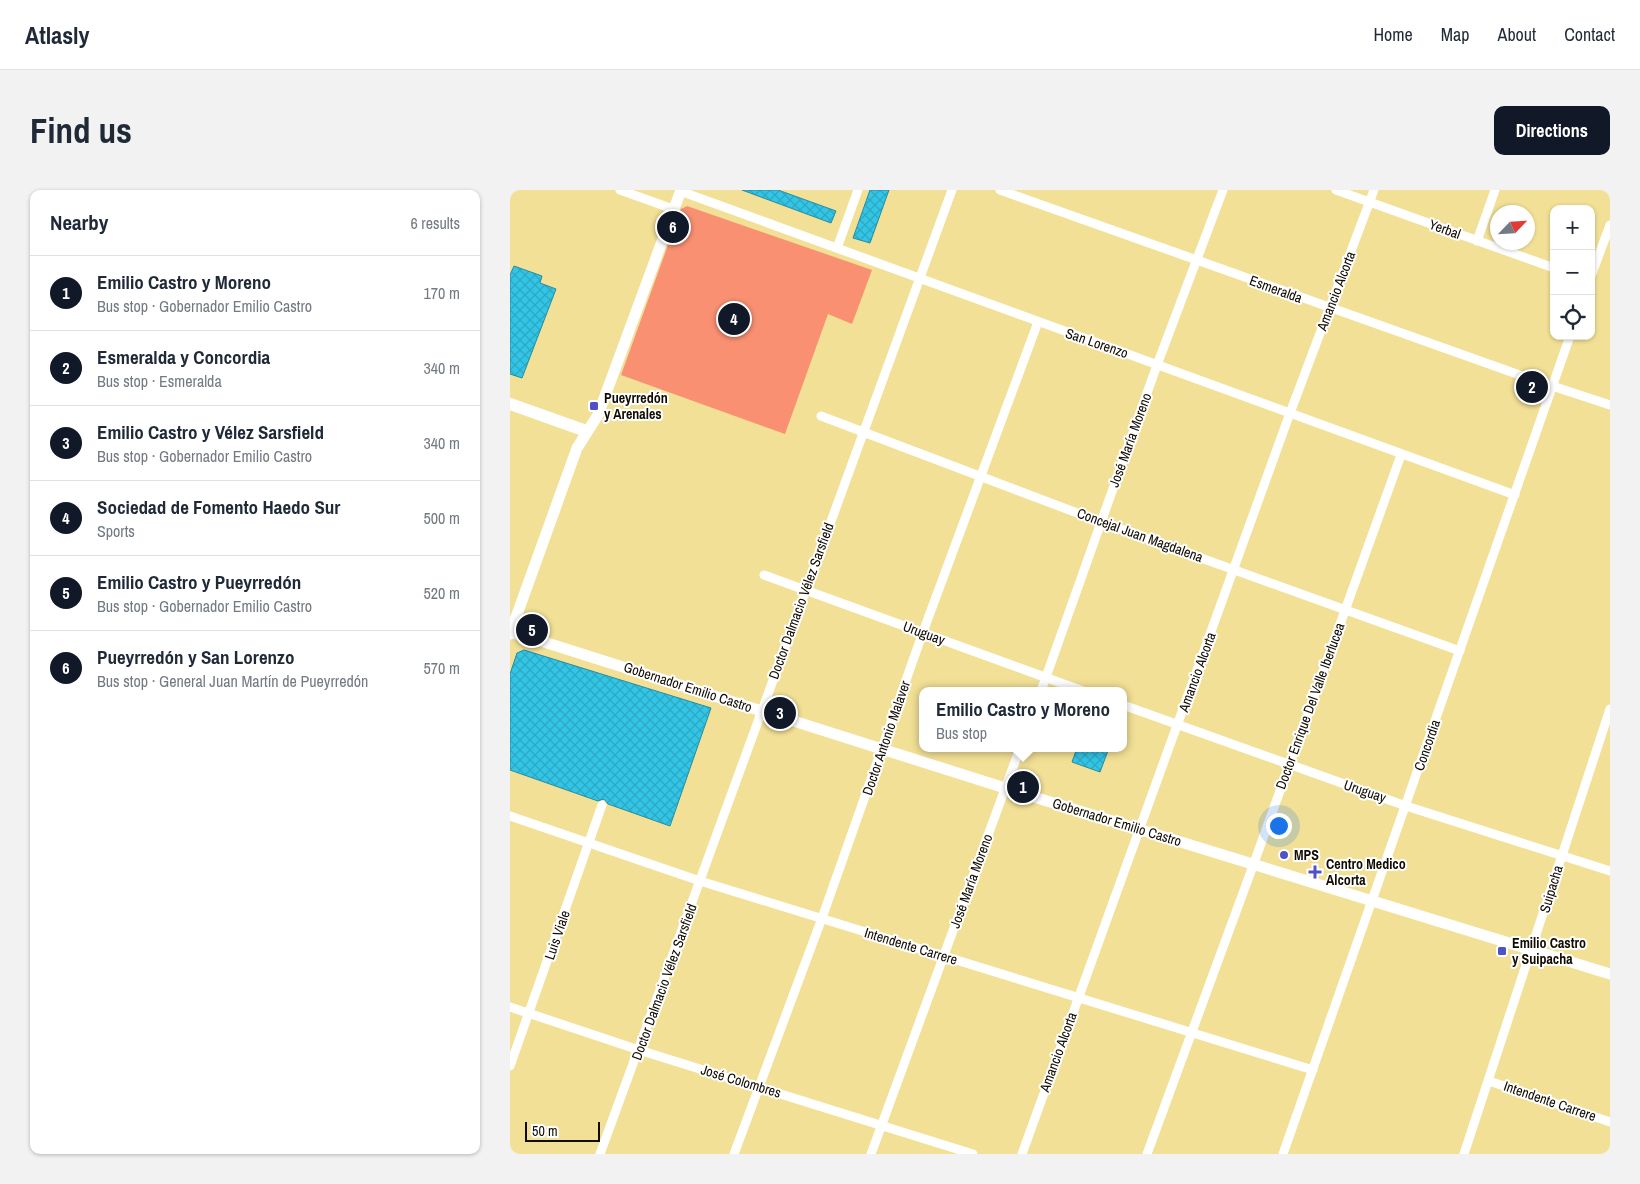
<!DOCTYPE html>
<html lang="en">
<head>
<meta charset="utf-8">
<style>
	:root { --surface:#fff; --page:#f2f2f3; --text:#1f2937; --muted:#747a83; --line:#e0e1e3; --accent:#111827 }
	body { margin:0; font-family:"Archivo Narrow",sans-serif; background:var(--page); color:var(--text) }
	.controls { position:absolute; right:15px; top:15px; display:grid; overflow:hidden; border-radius:10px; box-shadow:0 1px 4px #0004 }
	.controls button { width:45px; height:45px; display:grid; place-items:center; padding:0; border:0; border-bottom:1px solid var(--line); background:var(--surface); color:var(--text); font:25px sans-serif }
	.compass { position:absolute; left:980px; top:15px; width:45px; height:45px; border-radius:50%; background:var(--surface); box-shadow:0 1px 4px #0004; rotate:65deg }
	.scale { position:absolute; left:15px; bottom:12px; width:75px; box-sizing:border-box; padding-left:5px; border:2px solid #110b00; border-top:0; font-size:14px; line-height:18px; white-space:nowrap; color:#110b00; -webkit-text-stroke:4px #fff; paint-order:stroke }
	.you { position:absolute; left:768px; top:635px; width:18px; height:18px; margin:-12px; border:4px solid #fff; border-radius:50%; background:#1a73e8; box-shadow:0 0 0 8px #1a73e833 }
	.badge { display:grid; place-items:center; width:32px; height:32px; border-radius:50%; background:var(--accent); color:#fff; font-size:16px; font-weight:700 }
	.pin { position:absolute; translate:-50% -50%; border:2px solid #fff; box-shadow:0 1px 5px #0006 }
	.popup { position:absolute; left:409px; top:497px; width:208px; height:65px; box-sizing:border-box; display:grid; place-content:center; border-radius:10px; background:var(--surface); filter:drop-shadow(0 1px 4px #0005); font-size:16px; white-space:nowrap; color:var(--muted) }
	.popup b { font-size:19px; color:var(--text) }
	.popup::after { content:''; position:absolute; left:50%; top:100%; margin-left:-10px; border:10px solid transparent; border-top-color:var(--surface) }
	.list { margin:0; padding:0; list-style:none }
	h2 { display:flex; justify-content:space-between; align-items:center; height:65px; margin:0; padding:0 20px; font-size:21px }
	h2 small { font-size:16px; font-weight:400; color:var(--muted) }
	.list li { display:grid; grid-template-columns:32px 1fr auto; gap:15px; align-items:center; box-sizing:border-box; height:75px; padding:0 20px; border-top:1px solid var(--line) }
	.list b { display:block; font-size:19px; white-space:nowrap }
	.list p { margin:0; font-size:16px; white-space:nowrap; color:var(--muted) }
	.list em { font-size:16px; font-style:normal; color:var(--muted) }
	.icon { flex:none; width:28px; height:28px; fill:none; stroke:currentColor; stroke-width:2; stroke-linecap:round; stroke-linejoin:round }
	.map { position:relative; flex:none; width:1100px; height:964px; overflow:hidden; border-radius:10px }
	header { display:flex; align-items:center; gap:30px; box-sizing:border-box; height:70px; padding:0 25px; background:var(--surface); border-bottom:1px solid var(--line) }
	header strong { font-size:24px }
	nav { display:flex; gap:28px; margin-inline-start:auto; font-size:18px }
	.intro { display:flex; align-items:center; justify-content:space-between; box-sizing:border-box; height:120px; padding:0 30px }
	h1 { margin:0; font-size:35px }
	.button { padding:12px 22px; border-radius:10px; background:var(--accent); color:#fff; font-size:18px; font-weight:700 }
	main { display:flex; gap:30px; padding:0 30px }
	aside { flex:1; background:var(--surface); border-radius:10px; box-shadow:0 1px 4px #0004 }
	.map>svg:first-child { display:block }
	.green { fill:#f99072 }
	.building { fill:url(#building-cross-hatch); stroke:#258ca3 }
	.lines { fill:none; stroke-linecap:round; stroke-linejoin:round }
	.minor { stroke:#fff; stroke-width:9 }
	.tertiary { stroke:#fff; stroke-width:11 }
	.secondary { stroke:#fff; stroke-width:12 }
	.poi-dot { fill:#4e51c7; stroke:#fff; stroke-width:2 }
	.labels { text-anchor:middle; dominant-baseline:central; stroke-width:4; stroke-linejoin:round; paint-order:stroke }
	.street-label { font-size:14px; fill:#110b00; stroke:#fff }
	.poi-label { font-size:14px; font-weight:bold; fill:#110b00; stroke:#fff; text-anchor:start }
</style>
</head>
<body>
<header>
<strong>Atlasly</strong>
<nav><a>Home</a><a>Map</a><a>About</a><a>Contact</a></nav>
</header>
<div class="intro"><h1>Find us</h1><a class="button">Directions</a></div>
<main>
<aside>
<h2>Nearby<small>6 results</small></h2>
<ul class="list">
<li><span class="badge">1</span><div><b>Emilio Castro y Moreno</b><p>Bus stop · Gobernador Emilio Castro</p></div><em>170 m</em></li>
<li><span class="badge">2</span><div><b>Esmeralda y Concordia</b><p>Bus stop · Esmeralda</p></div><em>340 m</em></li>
<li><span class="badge">3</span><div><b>Emilio Castro y Vélez Sarsfield</b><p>Bus stop · Gobernador Emilio Castro</p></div><em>340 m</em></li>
<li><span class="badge">4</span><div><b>Sociedad de Fomento Haedo Sur</b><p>Sports</p></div><em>500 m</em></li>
<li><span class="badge">5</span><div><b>Emilio Castro y Pueyrredón</b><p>Bus stop · Gobernador Emilio Castro</p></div><em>520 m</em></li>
<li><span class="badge">6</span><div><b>Pueyrredón y San Lorenzo</b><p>Bus stop · General Juan Martín de Pueyrredón</p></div><em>570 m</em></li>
</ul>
</aside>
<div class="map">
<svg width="1100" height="964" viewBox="0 0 1100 964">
	<defs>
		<pattern id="building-cross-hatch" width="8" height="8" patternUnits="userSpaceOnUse" patternTransform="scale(1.25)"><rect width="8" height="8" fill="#33c5e6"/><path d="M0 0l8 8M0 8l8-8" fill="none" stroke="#2ca8c4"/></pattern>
	</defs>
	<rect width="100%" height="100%" fill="#f2e096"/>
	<polygon class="green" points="177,16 362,80 342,134 318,124 275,244 111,185 171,19"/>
	<g class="building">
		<polygon points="232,0 268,0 326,21 321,33"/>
		<polygon points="360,0 379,0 360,53 343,48"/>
		<polygon points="4,76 32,86 30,93 46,99 12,188 0,184 0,85"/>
		<polygon points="14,460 201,518 160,636 98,614 94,609 88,611 0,580 0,484 7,463"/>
		<polygon points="567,558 599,558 590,582 562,572"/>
	</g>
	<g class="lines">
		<g class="minor">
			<polyline points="110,0 163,19"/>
			<polyline points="490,0 1024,190 1100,215"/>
			<polyline points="826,0 1044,78"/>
			<polyline points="170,1 1005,305"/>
			<polyline points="967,51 985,0"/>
			<polyline points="327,58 348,0"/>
			<polyline points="1081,86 1100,35"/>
			<polyline points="311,226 591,332 950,461"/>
			<polyline points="254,385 573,501"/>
			<polyline points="531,501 647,175 713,0"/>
			<polyline points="613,515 896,616 1100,681"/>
			<polyline points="0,626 190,691 803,880"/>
			<polyline points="0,817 129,860 463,964"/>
			<polyline points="0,876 92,615"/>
			<polyline points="979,891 1100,932"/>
			<polyline points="90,964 442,0"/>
			<polyline points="224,964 312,728 413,442 528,132"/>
			<polyline points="361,964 510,558"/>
			<polyline points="512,964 780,223 864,0"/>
			<polyline points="637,964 744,673 891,265"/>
			<polyline points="773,964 1060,146"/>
			<polyline points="954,964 1100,519"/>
		</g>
		<g class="tertiary">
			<polyline points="0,443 12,445 495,598 1100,784"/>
			<polyline points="0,444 67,258 88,225 171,0"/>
		</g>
		<polyline class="secondary" points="0,214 76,241"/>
	</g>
	<g class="poi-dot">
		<rect x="79" y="211" width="10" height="10" rx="2.5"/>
		<circle cx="774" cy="665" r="5"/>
		<path d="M802.5 674.5h5v5h5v5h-5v5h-5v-5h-5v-5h5z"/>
		<rect x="987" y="756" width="10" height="10" rx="2.5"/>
	</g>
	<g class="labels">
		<g class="street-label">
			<text transform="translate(935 39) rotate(20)">Yerbal</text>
			<text transform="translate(766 99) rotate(20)">Esmeralda</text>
			<text transform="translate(826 101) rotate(-69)">Amancio Alcorta</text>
			<text transform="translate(587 153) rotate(19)">San Lorenzo</text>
			<text transform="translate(620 250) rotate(-70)">José María Moreno</text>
			<text transform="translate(630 345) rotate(20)">Concejal Juan Magdalena</text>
			<text transform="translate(291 411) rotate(-70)">Doctor Dalmacio Vélez Sarsfield</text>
			<text transform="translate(414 443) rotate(20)">Uruguay</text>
			<text transform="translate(687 482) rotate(-70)">Amancio Alcorta</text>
			<text transform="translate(178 497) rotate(18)">Gobernador Emilio Castro</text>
			<text transform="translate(800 516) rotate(-70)">Doctor Enrique Del Valle Iberlucea</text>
			<text transform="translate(376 548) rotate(-71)">Doctor Antonio Malaver</text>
			<text transform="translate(917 555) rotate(-71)">Concordia</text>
			<text transform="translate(855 601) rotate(19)">Uruguay</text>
			<text transform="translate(607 632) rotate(17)">Gobernador Emilio Castro</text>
			<text transform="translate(461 691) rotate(-70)">José María Moreno</text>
			<text transform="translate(1041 699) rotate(-73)">Suipacha</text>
			<text transform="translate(47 745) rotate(-71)">Luis Viale</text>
			<text transform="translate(401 756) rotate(17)">Intendente Carrere</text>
			<text transform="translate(154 792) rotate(-70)">Doctor Dalmacio Vélez Sarsfield</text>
			<text transform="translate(548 862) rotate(-70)">Amancio Alcorta</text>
			<text transform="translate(231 891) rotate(17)">José Colombres</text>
			<text transform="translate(1040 911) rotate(19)">Intendente Carrere</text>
		</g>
		<g class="poi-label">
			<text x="94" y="208">Pueyrredón<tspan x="94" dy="16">y Arenales</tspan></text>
			<text x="784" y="665">MPS</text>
			<text x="816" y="674">Centro Medico<tspan x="816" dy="16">Alcorta</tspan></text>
			<text x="1002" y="753">Emilio Castro<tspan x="1002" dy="16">y Suipacha</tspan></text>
		</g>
	</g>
</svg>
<div class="controls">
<button>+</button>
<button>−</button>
<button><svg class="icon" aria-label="locate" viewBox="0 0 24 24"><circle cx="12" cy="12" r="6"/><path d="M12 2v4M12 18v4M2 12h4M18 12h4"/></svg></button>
</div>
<svg class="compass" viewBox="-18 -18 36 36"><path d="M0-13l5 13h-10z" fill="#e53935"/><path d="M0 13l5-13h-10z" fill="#747a83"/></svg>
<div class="scale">50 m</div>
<div class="you"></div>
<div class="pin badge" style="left:513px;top:597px">1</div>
<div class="popup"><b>Emilio Castro y Moreno</b>Bus stop</div>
<div class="pin badge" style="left:1022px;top:197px">2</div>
<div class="pin badge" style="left:270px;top:523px">3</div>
<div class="pin badge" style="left:224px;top:129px">4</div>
<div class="pin badge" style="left:22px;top:440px">5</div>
<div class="pin badge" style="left:163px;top:37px">6</div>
</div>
</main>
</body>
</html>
